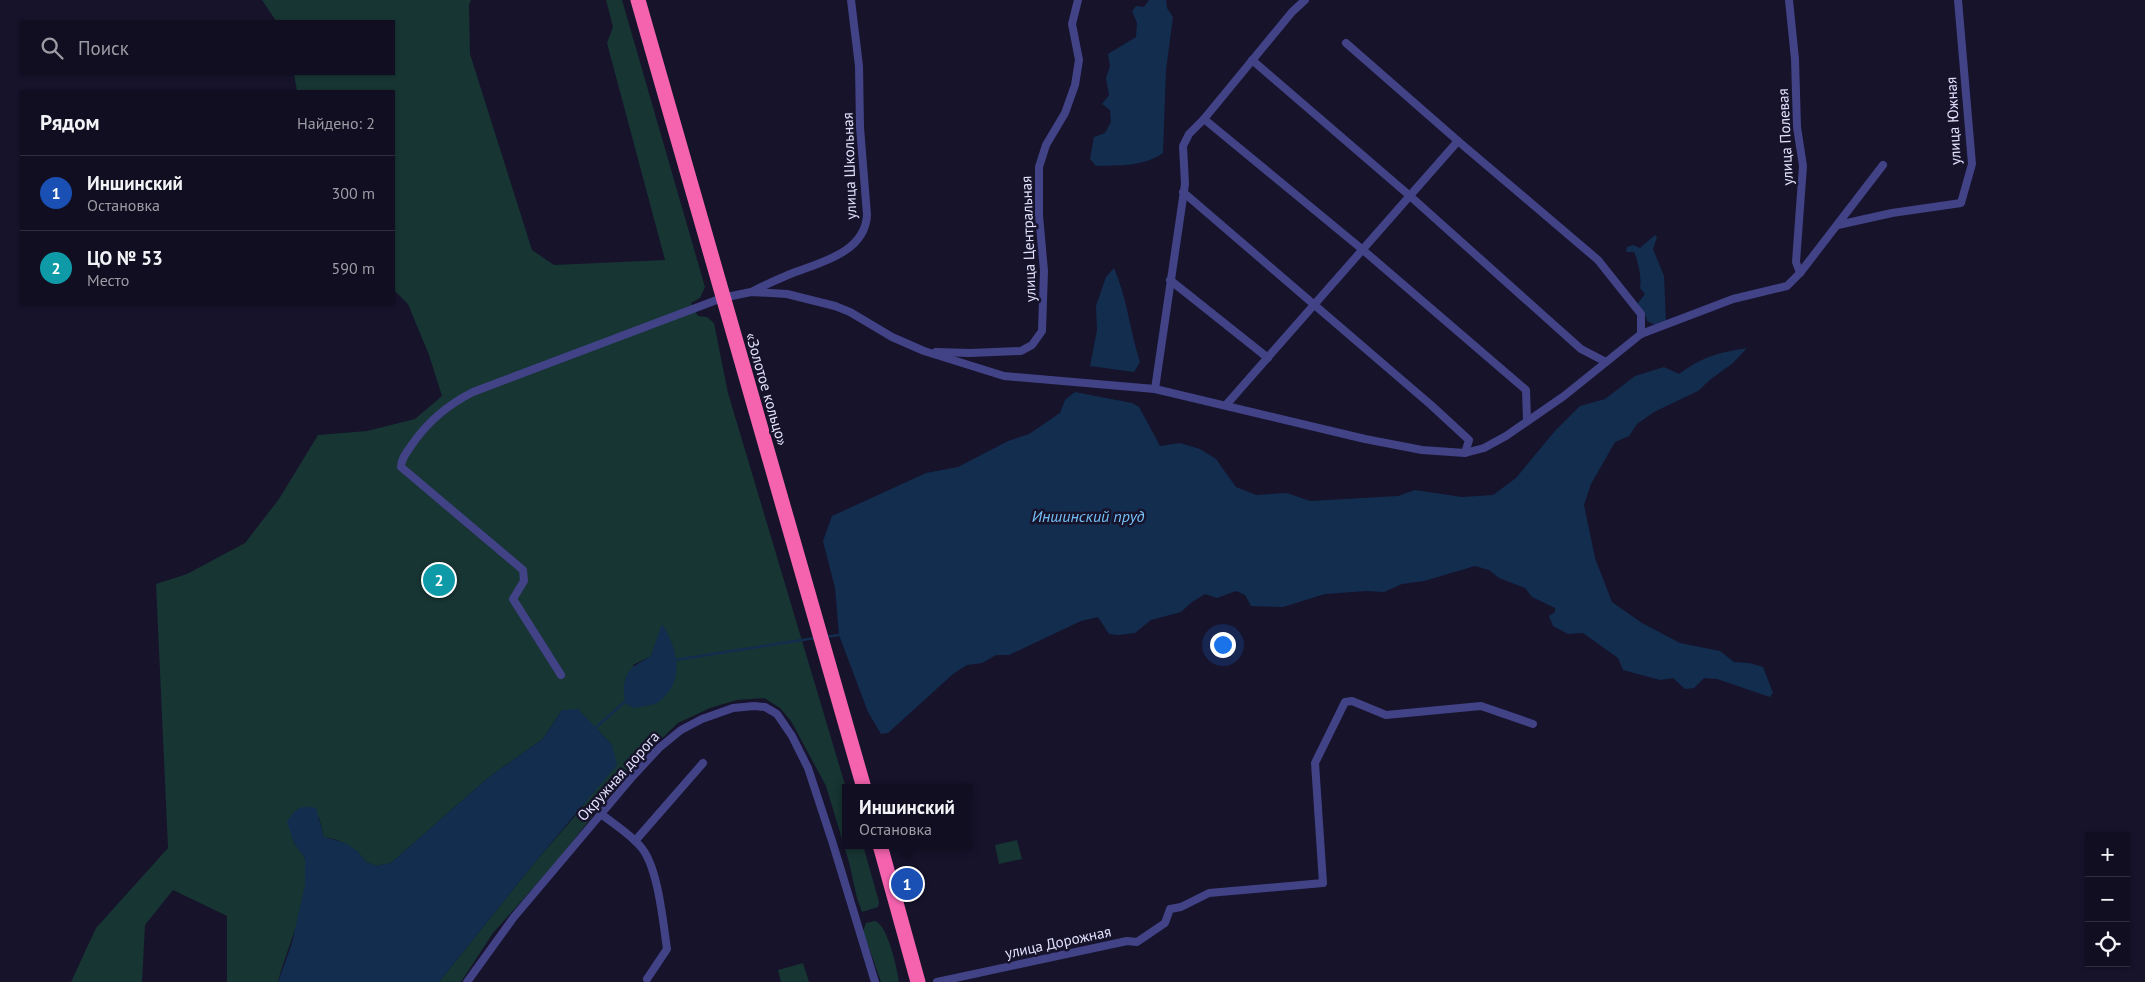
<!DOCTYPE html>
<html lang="ru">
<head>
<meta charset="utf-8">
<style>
	:root { --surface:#100e20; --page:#1e1c2d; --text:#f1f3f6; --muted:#9c9ca5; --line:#302e3e; --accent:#18e4f0 }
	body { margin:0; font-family:"PT Sans",sans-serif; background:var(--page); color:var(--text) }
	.controls { position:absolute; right:15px; bottom:15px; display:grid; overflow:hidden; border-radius:0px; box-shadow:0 1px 4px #0004 }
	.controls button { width:45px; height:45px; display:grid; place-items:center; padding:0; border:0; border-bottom:1px solid var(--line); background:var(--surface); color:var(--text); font:25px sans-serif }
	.you { position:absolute; left:1222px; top:644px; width:18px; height:18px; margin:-12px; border:4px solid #fff; border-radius:50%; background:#1a73e8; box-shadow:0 0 0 8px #1a73e833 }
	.badge { display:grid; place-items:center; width:32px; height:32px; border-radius:50%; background:var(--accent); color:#fff; font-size:16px; font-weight:700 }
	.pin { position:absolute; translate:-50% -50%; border:2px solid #fff; box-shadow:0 1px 5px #0006 }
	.popup { position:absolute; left:842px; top:784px; width:130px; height:65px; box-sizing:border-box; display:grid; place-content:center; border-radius:0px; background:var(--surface); filter:drop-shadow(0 1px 4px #0005); font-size:16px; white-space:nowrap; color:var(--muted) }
	.popup b { font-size:19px; color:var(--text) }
	.popup::after { content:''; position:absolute; left:50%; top:100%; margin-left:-10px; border:10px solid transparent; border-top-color:var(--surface) }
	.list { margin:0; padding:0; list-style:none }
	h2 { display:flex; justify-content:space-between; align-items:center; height:65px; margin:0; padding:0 20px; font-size:21px }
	h2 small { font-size:16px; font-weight:400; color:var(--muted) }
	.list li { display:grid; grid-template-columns:32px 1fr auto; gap:15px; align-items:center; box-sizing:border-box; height:75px; padding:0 20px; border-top:1px solid var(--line) }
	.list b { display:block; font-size:19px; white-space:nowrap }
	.list p { margin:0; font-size:16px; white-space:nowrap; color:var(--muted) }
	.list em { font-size:16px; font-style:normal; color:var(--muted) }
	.icon { flex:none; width:28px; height:28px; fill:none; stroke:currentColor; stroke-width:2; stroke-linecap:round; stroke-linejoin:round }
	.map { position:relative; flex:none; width:2145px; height:982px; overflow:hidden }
	.search { position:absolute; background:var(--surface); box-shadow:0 1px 4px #0004; left:20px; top:20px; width:375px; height:55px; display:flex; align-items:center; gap:12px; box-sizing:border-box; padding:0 18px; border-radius:0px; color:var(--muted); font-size:19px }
	.panel { position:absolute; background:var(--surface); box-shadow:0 1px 4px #0004; left:20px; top:90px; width:375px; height:215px; border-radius:0px }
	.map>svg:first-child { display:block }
	.green { fill:#173533; fill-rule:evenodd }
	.water { fill:#132d4f }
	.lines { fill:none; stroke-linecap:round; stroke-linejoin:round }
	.stream { stroke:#132d4f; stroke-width:2.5 }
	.street { stroke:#424287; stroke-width:8 }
	.highway { stroke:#f563af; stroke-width:15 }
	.labels { text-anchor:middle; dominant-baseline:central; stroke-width:5; stroke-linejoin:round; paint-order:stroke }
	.street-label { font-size:15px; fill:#e2e0fd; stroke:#16132b }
	.water-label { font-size:16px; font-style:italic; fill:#74c0f6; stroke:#16132b }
</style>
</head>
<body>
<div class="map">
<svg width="2145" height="982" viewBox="0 0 2145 982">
	<rect width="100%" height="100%" fill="#16132b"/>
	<g class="green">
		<path d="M 262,0 L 471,0 L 469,5 L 470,54 L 532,250 L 554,265 L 665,260 L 607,43 L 613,27 L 606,0 L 622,0 L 705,287 L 700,298 L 691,303 L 698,316 L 707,317 L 714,323 L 728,393 L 846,788 L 846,845 L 863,845 L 879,902 L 878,907 L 862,912 L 857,898 L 849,862 L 826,786 L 791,721 L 780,708 L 764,698 L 737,700 L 710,708 L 678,723 L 631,768 L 553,866 L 493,933 L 461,982 L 439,982 L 535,862 L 582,808 L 612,745 L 595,727 L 562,710 L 543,739 L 489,777 L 391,863 L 376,866 L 366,862 L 357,851 L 337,840 L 324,837 L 319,818 L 294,843 C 297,848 304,854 305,859 C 313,896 287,946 278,982 L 227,982 L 227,916 L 173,890 L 145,925 L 142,982 L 71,982 L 96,928 L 168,848 L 156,584 L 187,574 L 245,543 L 279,499 L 318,435 L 367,431 L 415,419 L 442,396 L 429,355 L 408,304 L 394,290 L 394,91 L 297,91 L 294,74 L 394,74 L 394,21 L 276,21 ZM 663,624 L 659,702 L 633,665 L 651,656 Z"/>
		<polygon points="1017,840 1022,859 999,864 995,845"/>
		<path d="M 875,921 C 888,925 897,969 899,982 L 881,982 L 863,931 L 866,923 Z"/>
		<polygon points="803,963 809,982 781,982 778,970"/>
	</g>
	<g class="water">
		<path d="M 1149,0 L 1166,0 L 1167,8 L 1173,17 L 1166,70 L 1163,153 C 1143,167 1120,165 1096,166 L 1090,159 L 1094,137 L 1105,133 L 1111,122 L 1110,110 L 1102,104 L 1109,95 L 1106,78 L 1110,66 L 1108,54 L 1136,37 L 1137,23 L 1132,11 L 1136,6 L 1144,7 Z"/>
		<path d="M 1655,235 L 1657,237 L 1653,249 L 1664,276 L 1666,322 L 1655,325 L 1647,321 L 1646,316 L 1642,315 L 1638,303 L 1645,294 L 1640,288 C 1642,280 1638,260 1634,252 L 1626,252 L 1627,247 L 1633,245 L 1640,248 Z"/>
		<path d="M 1114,268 C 1127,298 1130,331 1140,362 L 1134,372 L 1090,366 L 1097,330 L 1096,306 L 1106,277 Z"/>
		<path d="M 1747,348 L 1733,363 L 1711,379 L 1698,391 L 1654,412 L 1637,424 L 1629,436 L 1615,442 L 1591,484 L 1584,505 L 1595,558 L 1612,602 L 1642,623 L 1680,643 L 1720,651 L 1734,662 L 1749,663 L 1763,667 L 1773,693 L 1770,697 L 1717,679 L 1704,678 L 1694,688 L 1685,689 L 1673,678 L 1660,680 L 1623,670 L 1618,658 L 1583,633 L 1568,634 L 1553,626 L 1549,616 L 1555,612 L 1555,608 L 1532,597 L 1525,588 L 1499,578 L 1489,570 L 1475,566 L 1424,581 L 1402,584 L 1384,592 L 1366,591 L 1325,594 L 1283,607 L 1251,606 L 1245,595 L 1236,591 L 1217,598 L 1205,594 L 1192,602 L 1181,612 L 1151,620 L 1135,633 L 1118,635 L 1109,634 L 1098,617 L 1081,621 L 1009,655 L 996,655 L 982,663 L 967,665 L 953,674 L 888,733 L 881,734 L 868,712 L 839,635 L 835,588 L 823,541 L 832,516 L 926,473 L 958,467 L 1008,441 L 1029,434 L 1060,413 L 1065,400 L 1075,392 L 1132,403 L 1139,407 L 1160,446 L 1180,443 L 1200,449 L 1216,459 L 1236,487 L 1256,495 L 1287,493 L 1310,501 L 1398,496 L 1415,490 L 1462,497 L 1493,495 L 1516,478 L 1554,432 L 1580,406 L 1605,399 L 1635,376 L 1664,367 L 1679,374 C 1704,356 1717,353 1747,348 Z"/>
		<path d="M 662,624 C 678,648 685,681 660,701 C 654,706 641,706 634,708 L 625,703 C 622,675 625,670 651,656 Z"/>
		<path d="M 578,709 L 612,745 L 617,765 L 535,862 L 439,982 L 278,982 L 292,943 L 305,885 L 305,858 L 294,843 L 287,822 C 296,808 299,805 316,808 L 324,837 L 345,843 L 357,851 L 366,862 L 376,866 L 391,863 L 489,777 L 543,739 L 562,710 Z"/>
	</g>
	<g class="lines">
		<g class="stream">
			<polyline points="825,637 839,635"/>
			<polyline points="675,660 815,638"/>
			<polyline points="593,730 627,700"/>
		</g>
		<g class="street">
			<polyline points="1789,0 1795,59 1797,127 1803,166 1796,262 1800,273"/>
			<polyline points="1346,43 1458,141 1598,260 1641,314 1641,334"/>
			<polyline points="1252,60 1410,196 1581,349 1606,362"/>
			<polyline points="1204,119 1363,250 1526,390 1527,421"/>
			<polyline points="1183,192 1431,405 1469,440 1465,453"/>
			<polyline points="1838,225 1892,213 1961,203 1972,164 1958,0"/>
			<polyline points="1170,280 1268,358"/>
			<path d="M 753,291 C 765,285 776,280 788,275 C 817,263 865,254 867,215 L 860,127 L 859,66 L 851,0"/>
			<polyline points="936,352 970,353 1021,351 1032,345 1042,331 1044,271 1039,215 1039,167 1046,145 1065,113 1075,85 1079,60 1072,24 1078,0"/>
			<polyline points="1155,389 1185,184 1183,146 1189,134 1204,119 1292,12 1305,0"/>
			<polyline points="1226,405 1458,141"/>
			<path d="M 561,675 L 513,599 L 524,581 L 523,570 L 401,467 C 401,459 406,453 411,446 C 427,422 447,405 473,392 L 722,298 L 751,292 L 787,294 L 835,306 L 850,312 L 892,337 L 924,351 L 1004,376 L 1155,389 L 1365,439 L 1422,450 L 1465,453 L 1484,448 L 1506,436 L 1564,396 L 1641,334 L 1733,299 L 1787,286 L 1800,273 L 1883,165"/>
			<path d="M 601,814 C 614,824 630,834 640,846 C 658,865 663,922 667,949 L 647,979"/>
			<polyline points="635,841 703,763"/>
			<polyline points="467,982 514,917 633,776 659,748 681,730 702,719 733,708 754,706 765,707 777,714 792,736 808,768 833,844 875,982"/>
			<polyline points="937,982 1127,941 1137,942 1165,923 1170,909 1181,907 1209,893 1323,883 1315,763 1345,702 1352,701 1386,715 1481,706 1533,724"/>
		</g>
		<g class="highway">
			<polyline points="638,0 864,788"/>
			<polyline points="880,845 918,982"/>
		</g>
	</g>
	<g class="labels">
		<g class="street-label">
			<text transform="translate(1953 121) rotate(-93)">улица Южная</text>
			<text transform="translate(1785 137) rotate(-93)">улица Полевая</text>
			<text transform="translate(849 166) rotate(-92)">улица Школьная</text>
			<text transform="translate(1028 239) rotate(-92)">улица Центральная</text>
			<text transform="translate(767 389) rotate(74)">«Золотое кольцо»</text>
			<text transform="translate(618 776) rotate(-48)">Окружная дорога</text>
			<text transform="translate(1058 942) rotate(-12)">улица Дорожная</text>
		</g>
		<g class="water-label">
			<text x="1088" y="516">Иншинский пруд</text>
		</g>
	</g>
</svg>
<div class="controls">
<button>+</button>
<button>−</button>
<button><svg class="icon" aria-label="locate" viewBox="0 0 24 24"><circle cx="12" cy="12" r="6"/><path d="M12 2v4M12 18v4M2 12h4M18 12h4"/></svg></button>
</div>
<div class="you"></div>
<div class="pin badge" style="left:907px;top:884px;background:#1a4fb4">1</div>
<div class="popup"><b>Иншинский</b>Остановка</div>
<div class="pin badge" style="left:439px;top:580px;background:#0f9aa8">2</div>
<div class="search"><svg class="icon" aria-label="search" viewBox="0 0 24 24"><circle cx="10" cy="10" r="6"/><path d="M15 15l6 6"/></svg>Поиск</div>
<section class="panel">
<h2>Рядом<small>Найдено: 2</small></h2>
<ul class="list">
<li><span class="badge" style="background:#1a4fb4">1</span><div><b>Иншинский</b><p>Остановка</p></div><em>300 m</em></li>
<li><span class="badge" style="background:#0f9aa8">2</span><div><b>ЦО № 53</b><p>Место</p></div><em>590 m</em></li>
</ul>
</section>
</div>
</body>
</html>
